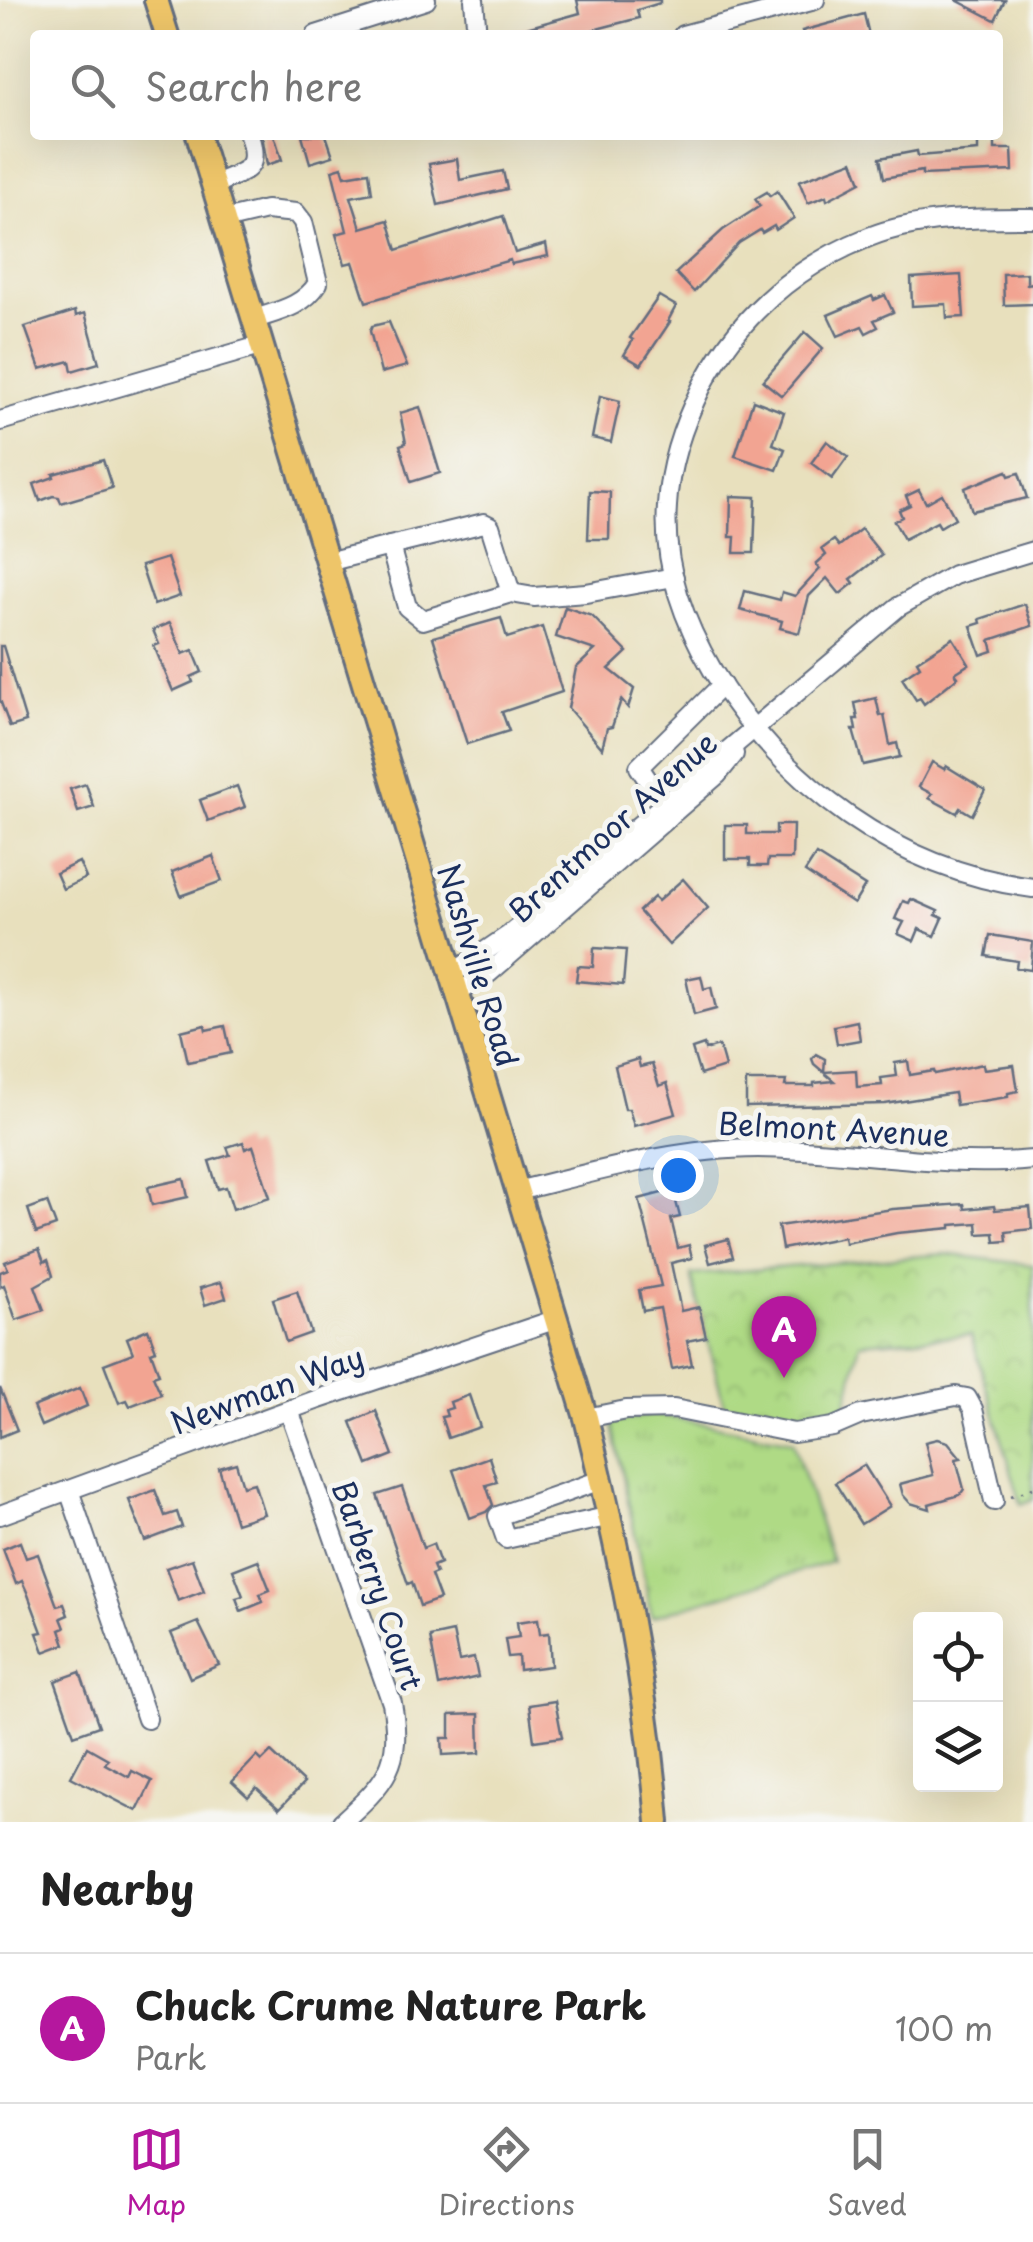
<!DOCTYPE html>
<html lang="en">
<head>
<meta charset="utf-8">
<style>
	:root { --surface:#fff; --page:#f2f2f2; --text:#222; --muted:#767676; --line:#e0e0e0; --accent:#b5179e }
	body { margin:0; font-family:"Playpen Sans",sans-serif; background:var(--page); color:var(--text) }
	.controls { position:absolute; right:30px; bottom:30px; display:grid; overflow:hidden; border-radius:10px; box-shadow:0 10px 40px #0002 }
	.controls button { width:90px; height:90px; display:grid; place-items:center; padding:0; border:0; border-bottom:2px solid var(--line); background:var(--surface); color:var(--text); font:50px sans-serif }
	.you { position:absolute; left:678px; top:1175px; width:35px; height:35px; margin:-25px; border:8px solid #fff; border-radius:50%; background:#1a73e8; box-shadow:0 0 0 15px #1a73e833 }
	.badge { display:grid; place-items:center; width:65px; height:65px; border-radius:50%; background:var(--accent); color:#fff; font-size:32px; font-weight:700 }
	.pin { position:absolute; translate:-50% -82px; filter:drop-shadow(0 2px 5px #0008) }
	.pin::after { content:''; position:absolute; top:52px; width:35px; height:30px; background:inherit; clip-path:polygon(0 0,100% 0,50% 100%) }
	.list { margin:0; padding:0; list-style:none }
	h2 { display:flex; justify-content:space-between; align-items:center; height:130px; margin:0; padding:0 40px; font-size:42px }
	h2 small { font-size:32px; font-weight:400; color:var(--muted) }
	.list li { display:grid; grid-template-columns:65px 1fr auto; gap:30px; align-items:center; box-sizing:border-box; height:150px; padding:0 40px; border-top:2px solid var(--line) }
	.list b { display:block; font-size:38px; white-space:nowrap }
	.list p { margin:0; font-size:32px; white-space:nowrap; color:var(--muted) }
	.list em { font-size:32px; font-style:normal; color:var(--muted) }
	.icon { flex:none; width:55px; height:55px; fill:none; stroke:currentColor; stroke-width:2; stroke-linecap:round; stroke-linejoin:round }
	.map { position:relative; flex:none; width:1033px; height:1822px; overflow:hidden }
	.search { position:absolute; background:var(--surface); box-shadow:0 10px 40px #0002; left:30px; right:30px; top:30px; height:110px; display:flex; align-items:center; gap:25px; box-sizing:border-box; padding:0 35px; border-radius:10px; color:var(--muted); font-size:38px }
	.sheet { height:280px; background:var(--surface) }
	nav { display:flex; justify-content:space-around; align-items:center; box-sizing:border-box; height:140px; border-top:2px solid var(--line); background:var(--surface); font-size:28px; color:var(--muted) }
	nav a { display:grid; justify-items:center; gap:5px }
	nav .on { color:var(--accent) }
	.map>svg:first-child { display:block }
	.grass { fill:url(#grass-tufts); stroke:#658472; stroke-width:2.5 }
	.park { fill:url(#park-crowns); stroke:#658472; stroke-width:2.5 }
	.building { fill:#f2a492 }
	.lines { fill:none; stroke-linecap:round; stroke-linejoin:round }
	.minor-casing { stroke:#636d7f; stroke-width:22 }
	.major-casing { stroke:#636d7f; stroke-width:28 }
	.path { stroke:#636d7f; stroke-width:2.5; stroke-dasharray:2.5 8; stroke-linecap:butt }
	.minor { stroke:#fff; stroke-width:18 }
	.major { stroke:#eec569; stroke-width:22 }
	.labels { text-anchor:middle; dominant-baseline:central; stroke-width:10; stroke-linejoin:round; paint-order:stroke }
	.street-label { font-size:30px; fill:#1b2f5e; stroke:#f6f6f2 }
</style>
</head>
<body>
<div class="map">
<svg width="1033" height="1822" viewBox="0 0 1033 1822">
	<defs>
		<pattern id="grass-tufts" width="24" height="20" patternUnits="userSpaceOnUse" patternTransform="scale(2.5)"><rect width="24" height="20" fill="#afda85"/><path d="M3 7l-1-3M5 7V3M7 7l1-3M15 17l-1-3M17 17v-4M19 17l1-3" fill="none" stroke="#96bb75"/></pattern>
		<pattern id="park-crowns" width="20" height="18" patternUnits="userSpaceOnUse" patternTransform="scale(2.5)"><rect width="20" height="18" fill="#afda85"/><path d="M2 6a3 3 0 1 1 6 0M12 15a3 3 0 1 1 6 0" fill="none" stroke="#96bb75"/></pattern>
	</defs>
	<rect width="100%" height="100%" fill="#f6f6f2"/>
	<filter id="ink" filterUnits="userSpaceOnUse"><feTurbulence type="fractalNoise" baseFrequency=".01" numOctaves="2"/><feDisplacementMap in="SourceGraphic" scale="20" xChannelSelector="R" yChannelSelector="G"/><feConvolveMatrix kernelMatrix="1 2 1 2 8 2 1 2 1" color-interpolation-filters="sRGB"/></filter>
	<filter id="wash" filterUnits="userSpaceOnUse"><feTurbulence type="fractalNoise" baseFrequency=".0048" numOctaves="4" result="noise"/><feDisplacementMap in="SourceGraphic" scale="40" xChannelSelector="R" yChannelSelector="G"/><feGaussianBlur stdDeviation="2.25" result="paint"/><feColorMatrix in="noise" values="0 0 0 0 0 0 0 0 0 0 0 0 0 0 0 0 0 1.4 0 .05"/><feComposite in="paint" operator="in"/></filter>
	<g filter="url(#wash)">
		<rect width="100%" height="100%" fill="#e8e0bd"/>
		<polygon class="grass" points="654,1414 793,1441 832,1562 652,1617 612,1423"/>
		<polygon class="park" points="945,1254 1033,1265 1033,1500 1021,1504 971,1335 860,1343 844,1415 726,1413 691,1275"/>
		<g id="blocks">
			<g class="building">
				<polygon points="577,0 660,0 660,3 637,10 639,18 585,32 512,35 512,32 580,13"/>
				<polygon points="956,0 1005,0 995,20"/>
				<polygon points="864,14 869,35 803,35 802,31"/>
				<polygon points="262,135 274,135 282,160 267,165"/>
				<polygon points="302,135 326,135 333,156 310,163"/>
				<polygon points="978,138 995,138 995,149 1012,149 1013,171 922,175 922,171 884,178 880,158 917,151 918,156 978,151"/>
				<polygon points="457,159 460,180 503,171 507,189 438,205 429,164"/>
				<polygon points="853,161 861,182 827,200 826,196 808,203 799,181"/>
				<polygon points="342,167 345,176 369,172 372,193 351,197 361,228 388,220 397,250 503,216 515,253 546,244 548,256 511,264 510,260 366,302 353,262 345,264 336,234 347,231 332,170"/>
				<polygon points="777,191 794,218 776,230 774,226 762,233 760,230 739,243 694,292 676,273 723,230 760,206 755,199 767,192 770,196"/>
				<polygon points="1027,273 1027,284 1033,283 1033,304 1004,305 1003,274"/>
				<polygon points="961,275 964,317 947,318 946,304 912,306 911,278"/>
				<polygon points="885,295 893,312 874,320 878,327 866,333 862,326 838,336 828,315 872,296 874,300"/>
				<polygon points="659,296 676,306 668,321 670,322 641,365 624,355 633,340 630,338"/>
				<polygon points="75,311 76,316 85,313 99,363 72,371 70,361 40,369 25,327"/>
				<polygon points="389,322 407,366 381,373 370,331 372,326"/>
				<polygon points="805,332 823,348 782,396 763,381"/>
				<polygon points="600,396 620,401 611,442 592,438"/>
				<polygon points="753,400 784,412 773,444 785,449 777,470 735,456"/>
				<polygon points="420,407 440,473 411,482 400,445 406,443 400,413"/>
				<polygon points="827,441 848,457 832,479 811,463"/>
				<polygon points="103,460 112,488 61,503 59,497 53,496 40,501 34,484 54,477 53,474"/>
				<polygon points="1007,471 1009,476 1019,473 1027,498 972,511 965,488"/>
				<polygon points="919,490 926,503 942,494 955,518 940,527 937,522 904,539 894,521 902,517 899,510 910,505 906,496"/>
				<polygon points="590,491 610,492 609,539 588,539"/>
				<polygon points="731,496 756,497 754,553 734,553 735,537 730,537"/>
				<polygon points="861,529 882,555 851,579 854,583 840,594 827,578 809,596 799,633 780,628 782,621 740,610 745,591 780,600 782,592 795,596 820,569 816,564 826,555 822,549 834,540 839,546"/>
				<polygon points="167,558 180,596 154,605 141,566"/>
				<polygon points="1025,604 1032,626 990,640 993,651 981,655 971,626 981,623 980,619"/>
				<polygon points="565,607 592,616 627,652 609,669 634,689 628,708 621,700 612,727 607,728 602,748 568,708 576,668 595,650 556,637"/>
				<polygon points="501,618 507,638 542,627 562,692 502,712 509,731 467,744 433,637"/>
				<polygon points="170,623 183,654 193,650 202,672 191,677 193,682 173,691 154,646 159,644 153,630"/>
				<polygon points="953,638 969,664 955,673 958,677 924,704 920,698 916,700 902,678 920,666 917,661"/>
				<polygon points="0,646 3,646 26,722 10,727 0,700"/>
				<polygon points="876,698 880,716 884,715 890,745 897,743 900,757 863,765 853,730 856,730 854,719 858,719 855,703"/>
				<polygon points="932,762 944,769 946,766 985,790 972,815 960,808 957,813 929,798 932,794 919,787"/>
				<polygon points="86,784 94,807 78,812 70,789"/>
				<polygon points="237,786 245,807 208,821 200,800"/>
				<polygon points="725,825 747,825 747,834 776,834 776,825 793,825 792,859 768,859 767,866 750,866 750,859 725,859"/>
				<polygon points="816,855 865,886 854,904 805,872"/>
				<polygon points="213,856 222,881 181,896 172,872"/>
				<polygon points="79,862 86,878 63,889 56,873"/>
				<polygon points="683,879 708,908 669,945 639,911 654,897 658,901"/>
				<polygon points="911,899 938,911 936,915 943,918 935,936 919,929 914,941 898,934 904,922 895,919 903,901 909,903"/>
				<polygon points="990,935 1033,942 1031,970 1016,968 1017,961 986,956"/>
				<polygon points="594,948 626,950 623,985 576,981 578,966 593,967"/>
				<polygon points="701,976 704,989 711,987 716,1009 694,1015 686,979"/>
				<polygon points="857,1021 860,1040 837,1044 834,1026"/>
				<polygon points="205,1025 206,1030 225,1026 231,1053 188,1062 181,1031"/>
				<polygon points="704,1045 705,1050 719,1046 725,1067 700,1075 692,1049"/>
				<polygon points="816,1054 825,1059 824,1072 856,1070 857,1087 882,1085 881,1078 897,1076 895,1063 908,1061 910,1075 934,1071 935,1074 983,1064 984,1069 1014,1065 1018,1091 1008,1093 1008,1097 956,1105 954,1093 885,1104 746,1107 746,1081 786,1081 785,1086 814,1086 814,1083 834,1081 814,1064 812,1059"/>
				<polygon points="638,1059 640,1067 652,1064 659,1086 667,1083 676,1114 634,1126 629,1109 625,1109 615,1066"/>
				<polygon points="243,1142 245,1149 253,1146 270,1197 233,1209 226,1187 218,1189 209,1161 230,1155 227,1147"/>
				<polygon points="184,1179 188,1197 152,1205 148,1187"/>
				<polygon points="673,1190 680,1217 671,1219 678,1248 689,1245 692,1258 671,1263 681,1311 699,1307 706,1337 687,1341 692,1365 672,1369 660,1308 643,1311 639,1290 661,1286 639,1199"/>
				<polygon points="47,1202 56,1226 36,1233 28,1209"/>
				<polygon points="964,1204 965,1209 994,1206 995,1210 1030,1207 1032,1229 1006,1232 1007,1241 995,1242 994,1233 978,1234 977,1223 951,1225 951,1228 897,1233 845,1243 844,1237 782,1249 778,1226 893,1209"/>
				<polygon points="728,1239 733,1257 710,1263 705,1245"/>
				<polygon points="39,1249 44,1262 48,1260 53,1276 35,1286 44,1310 16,1320 4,1285 0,1287 0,1272 8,1269 5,1262"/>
				<polygon points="221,1282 226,1298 205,1305 200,1288"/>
				<polygon points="297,1291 311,1333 286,1342 273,1299"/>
				<polygon points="148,1329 156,1350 151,1352 159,1374 153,1376 161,1394 130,1406 127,1400 119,1403 104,1364 133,1353 127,1338"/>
				<polygon points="0,1388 17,1430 0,1437"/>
				<polygon points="80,1388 87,1406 41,1426 33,1407"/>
				<polygon points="469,1395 480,1427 448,1438 441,1417 447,1416 445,1410 452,1408 450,1402"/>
				<polygon points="376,1411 393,1455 368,1465 351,1422"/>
				<polygon points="937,1439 948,1442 961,1458 956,1459 964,1489 960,1495 929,1504 930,1509 910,1503 903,1495 900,1484 933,1475 925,1442"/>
				<polygon points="489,1457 497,1482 486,1485 493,1505 486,1512 470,1518 453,1470"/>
				<polygon points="236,1463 243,1486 254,1483 264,1514 236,1523 219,1468"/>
				<polygon points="864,1465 890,1506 861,1524 835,1483"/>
				<polygon points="402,1487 423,1548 433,1544 440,1563 433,1566 436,1573 431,1575 440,1599 420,1606 412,1582 408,1584 377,1495"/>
				<polygon points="155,1490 165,1516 177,1512 182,1527 145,1541 129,1500"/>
				<polygon points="20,1542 26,1558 38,1554 57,1606 64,1604 68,1615 61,1618 65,1628 60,1630 65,1644 44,1652 37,1633 42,1632 27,1592 22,1581 16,1584 3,1549"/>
				<polygon points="192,1559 204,1591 178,1601 166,1568"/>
				<polygon points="258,1560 270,1590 260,1594 263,1602 241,1611 236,1598 243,1596 233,1570"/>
				<polygon points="538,1619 540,1634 549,1633 551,1666 519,1670 518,1656 508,1657 505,1639 519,1637 517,1622"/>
				<polygon points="198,1622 219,1665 190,1678 171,1633"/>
				<polygon points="453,1632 459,1661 474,1658 478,1677 439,1686 430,1637"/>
				<polygon points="80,1672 99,1726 74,1735 55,1681"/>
				<polygon points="555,1701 562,1737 534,1741 529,1705"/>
				<polygon points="479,1714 480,1753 443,1755 442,1738 450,1738 450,1715"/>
				<polygon points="87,1747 108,1759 105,1764 129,1777 132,1771 152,1781 137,1811 71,1777"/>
				<polygon points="271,1752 304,1783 279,1809 256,1788 248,1797 232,1782 257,1756 262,1761"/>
			</g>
		</g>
	</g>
	<g filter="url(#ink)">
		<use href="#blocks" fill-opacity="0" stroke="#636d7f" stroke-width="2.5"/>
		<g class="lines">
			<g class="minor-casing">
				<g id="minor">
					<polyline points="474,0 477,35"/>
					<polyline points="316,35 426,0"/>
					<polyline points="683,35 815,0"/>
					<path d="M 213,185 C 244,170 261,173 249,135"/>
					<path d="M 1033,218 C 979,218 920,217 869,237 C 796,266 740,315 703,384 C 684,422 669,463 667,506 C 663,564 684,622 713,671 C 784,786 897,870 1033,888"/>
					<path d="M 224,220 L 266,210 L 296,213 L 303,222 L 318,283 C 304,306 279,311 255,319"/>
					<polyline points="0,421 263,345"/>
					<polyline points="390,546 484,523 490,526 511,593"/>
					<polyline points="327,562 390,546 407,607 423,620 511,593 534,597 586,593 674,577"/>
					<polyline points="668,810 639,767 722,685"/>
					<polyline points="450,975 509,935 898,607 954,575 1033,551"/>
					<polyline points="456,994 489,973 717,775 734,754"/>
					<path d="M 517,1191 C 595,1172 676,1148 758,1148 C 849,1149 942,1169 1033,1160"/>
					<path d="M 289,1410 L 392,1703 C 403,1765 386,1782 342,1822"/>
					<polyline points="586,1418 626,1410 674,1409 794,1433 833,1427 861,1415 956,1396 967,1398 973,1409 994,1501"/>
					<polyline points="601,1480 498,1516 506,1539 611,1516"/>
					<polyline points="69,1490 147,1719"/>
					<polyline points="0,1515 316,1400 554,1320"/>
				</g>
			</g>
			<g class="major-casing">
				<g id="major">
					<polyline points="156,0 167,35"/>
					<path d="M 198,135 L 586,1418 C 619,1552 647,1684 658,1822"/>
				</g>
			</g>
			<polyline class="path" points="1011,1496 1033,1488"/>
			<use href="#minor" class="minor"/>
			<use href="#major" class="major"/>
		</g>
	</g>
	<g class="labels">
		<g class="street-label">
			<text transform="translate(612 826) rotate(-42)">Brentmoor Avenue</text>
			<text transform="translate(479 965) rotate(73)">Nashville Road</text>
			<text transform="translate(834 1128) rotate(3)">Belmont Avenue</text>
			<text transform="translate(267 1389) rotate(-20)">Newman Way</text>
			<text transform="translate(379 1585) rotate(71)">Barberry Court</text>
		</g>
	</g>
</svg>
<div class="controls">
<button><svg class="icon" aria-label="locate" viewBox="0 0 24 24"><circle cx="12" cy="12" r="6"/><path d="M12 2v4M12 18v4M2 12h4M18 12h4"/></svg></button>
<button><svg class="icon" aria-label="layers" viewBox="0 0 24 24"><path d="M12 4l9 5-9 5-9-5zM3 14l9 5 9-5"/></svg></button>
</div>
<div class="you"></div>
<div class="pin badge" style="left:784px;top:1378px">A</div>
<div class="search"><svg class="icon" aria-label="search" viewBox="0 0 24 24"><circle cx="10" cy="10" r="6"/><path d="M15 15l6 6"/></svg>Search here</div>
</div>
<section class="sheet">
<h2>Nearby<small></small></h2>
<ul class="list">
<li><span class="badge">A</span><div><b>Chuck Crume Nature Park</b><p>Park</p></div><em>100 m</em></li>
</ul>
</section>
<nav>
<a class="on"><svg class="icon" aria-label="map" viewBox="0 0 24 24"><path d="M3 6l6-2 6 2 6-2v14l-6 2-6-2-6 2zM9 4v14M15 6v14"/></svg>Map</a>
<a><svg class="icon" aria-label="directions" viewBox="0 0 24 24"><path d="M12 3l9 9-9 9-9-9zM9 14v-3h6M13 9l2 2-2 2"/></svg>Directions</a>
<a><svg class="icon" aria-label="saved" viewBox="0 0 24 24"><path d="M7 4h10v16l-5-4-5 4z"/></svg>Saved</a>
</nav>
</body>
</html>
